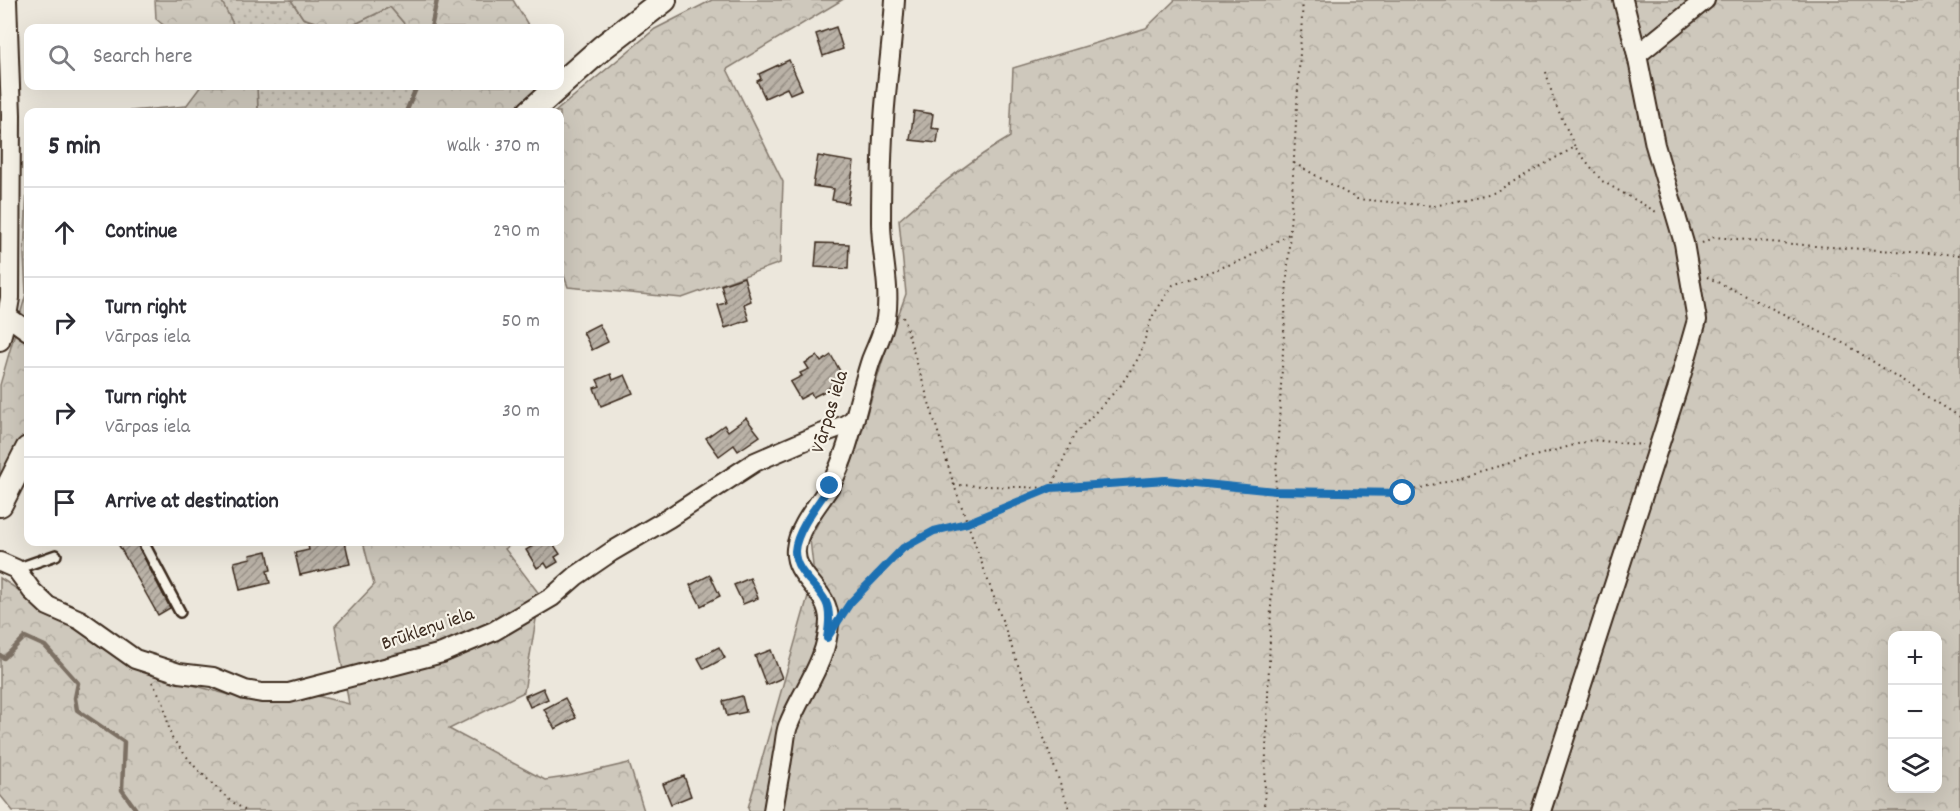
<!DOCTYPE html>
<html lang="en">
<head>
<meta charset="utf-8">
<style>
	:root { --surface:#fff; --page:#f2f2f3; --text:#2b2b33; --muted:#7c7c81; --line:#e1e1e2 }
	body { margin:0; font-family:Dekko,sans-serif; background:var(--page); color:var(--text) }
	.controls { position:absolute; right:18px; bottom:18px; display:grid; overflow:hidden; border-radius:12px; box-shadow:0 6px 24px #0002 }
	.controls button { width:54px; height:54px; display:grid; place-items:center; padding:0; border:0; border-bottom:2px solid var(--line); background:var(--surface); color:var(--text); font:30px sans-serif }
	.stop { position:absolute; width:18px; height:18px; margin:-14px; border:4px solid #1f6fb2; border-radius:50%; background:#fff }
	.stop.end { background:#1f6fb2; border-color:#fff; box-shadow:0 2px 6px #0008 }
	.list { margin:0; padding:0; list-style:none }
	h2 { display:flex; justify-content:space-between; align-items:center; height:78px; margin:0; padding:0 24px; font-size:26px }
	h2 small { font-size:20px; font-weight:400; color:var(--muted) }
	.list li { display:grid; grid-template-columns:39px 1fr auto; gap:18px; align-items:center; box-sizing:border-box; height:90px; padding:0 24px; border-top:2px solid var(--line) }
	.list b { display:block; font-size:22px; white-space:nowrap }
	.list p { margin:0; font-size:20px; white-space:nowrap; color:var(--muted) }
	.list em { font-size:20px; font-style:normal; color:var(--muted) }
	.icon { flex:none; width:33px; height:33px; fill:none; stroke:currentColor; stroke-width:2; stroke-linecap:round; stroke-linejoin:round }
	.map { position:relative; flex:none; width:1960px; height:811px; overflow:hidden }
	.search { position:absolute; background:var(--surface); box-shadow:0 6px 24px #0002; left:24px; top:24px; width:540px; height:66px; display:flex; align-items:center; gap:15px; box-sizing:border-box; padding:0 21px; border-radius:12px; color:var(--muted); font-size:22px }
	.panel { position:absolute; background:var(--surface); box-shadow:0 6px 24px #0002; left:24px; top:108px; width:540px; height:438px; border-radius:12px }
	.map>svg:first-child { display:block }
	.grass { fill:url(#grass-dots); stroke:#84796d; stroke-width:1.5 }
	.forest { fill:url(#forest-crowns); stroke:#84796d; stroke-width:1.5; fill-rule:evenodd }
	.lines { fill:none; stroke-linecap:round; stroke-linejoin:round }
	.stream { stroke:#7c7064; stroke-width:4.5 }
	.building { fill:url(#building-hatch); stroke:#3b2a1e; stroke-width:1.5 }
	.service-casing { stroke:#3b2a1e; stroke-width:14 }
	.minor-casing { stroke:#3b2a1e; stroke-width:22 }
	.secondary-casing { stroke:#3b2a1e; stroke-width:28 }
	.path { stroke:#3b2a1e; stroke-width:2; stroke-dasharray:1.5 4.5; stroke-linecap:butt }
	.service { stroke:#f7f3e8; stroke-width:9 }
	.minor { stroke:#f7f3e8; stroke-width:18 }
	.secondary { stroke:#f7f3e8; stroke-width:24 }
	.route { stroke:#1f6fb2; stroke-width:8 }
	.labels { text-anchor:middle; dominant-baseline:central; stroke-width:4.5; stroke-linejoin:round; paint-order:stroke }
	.street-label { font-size:20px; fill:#3b2a1e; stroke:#f7f3e8 }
</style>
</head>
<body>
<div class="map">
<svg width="1960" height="811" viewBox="0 0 1960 811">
	<defs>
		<pattern id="grass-dots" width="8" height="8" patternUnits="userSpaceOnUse" patternTransform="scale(1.5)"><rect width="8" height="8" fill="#cec8bc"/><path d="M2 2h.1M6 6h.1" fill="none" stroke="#b2aca1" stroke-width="1.8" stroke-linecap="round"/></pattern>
		<pattern id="forest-crowns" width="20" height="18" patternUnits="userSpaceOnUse" patternTransform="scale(1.5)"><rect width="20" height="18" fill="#cec8bc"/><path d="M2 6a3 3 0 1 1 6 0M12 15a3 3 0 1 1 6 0" fill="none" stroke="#b2aca1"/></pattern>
		<pattern id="building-hatch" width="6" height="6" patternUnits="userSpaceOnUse" patternTransform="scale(1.5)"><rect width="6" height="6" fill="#bab2a7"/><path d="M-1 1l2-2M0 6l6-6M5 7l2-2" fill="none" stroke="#989187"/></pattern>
	</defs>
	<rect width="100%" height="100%" fill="#ece7dc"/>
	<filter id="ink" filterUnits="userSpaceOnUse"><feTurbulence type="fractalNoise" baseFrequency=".0167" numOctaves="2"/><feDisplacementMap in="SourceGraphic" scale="12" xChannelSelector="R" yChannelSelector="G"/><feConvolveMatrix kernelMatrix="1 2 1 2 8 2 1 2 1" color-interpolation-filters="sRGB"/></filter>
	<g filter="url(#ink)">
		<g class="grass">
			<polygon points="221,0 291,0 303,18 333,28 235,28"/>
			<polygon points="390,7 408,28 347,28"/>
			<polygon points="257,86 417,86 406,112 258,112"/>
		</g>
		<g class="forest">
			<polygon points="155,0 221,0 235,28 167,28 156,19"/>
			<polygon points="291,0 513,0 530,28 408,28 390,7 347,28 333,28 303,18"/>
			<polygon points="712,0 842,0 727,69 783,182 780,263 682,298 568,287 560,264 560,112 555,112 655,29"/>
			<path d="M 1175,0 L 1960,0 L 1960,811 L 749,811 L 748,808 L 814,575 L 810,539 L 858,444 L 886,349 L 906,294 L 899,220 C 934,189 969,161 1010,137 L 1013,68 L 1146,28 ZM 1892,636 L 1938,636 L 1938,788 L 1892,788 Z"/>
			<polygon points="201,86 257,86 258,112 119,112 186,106"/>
			<polygon points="417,86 539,86 516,112 406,112"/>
			<polygon points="28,168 28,438 0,494 0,385 26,294 24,255"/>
			<polygon points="363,542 514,542 505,549 540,595 524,692 449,729 545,780 573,776 629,763 644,811 13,811 0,795 0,578 147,673 260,703 302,692 349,704 335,626 374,585"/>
		</g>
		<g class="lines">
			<g class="stream">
				<polyline points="431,28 437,0"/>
				<polyline points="406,112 417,86"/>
				<polyline points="0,655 4,658 25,637 45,646 78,683 75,698 77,710 124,742 122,790 137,811"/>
			</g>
		</g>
		<g class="building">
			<polygon points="836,27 843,49 823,56 816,34"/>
			<polygon points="789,60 802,89 790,94 787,88 765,98 757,81 761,79 759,74"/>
			<polygon points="914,111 933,114 931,128 939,129 937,143 910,140"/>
			<polygon points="818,156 854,162 848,203 832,200 834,189 813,186"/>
			<polygon points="817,243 849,244 848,269 815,267"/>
			<polygon points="744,277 751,301 744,304 749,320 725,328 718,305 726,303 721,285"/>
			<polygon points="599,324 608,342 592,350 583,332"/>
			<polygon points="831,355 844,378 823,392 813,397 811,393 800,399 790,382 802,376 800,373 809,369 805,363 817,356 821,362"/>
			<polygon points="611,374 613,380 625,375 633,393 601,406 594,388 600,386 597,380"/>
			<polygon points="746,418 760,436 738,451 734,445 719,456 706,438 724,425 728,431"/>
			<polygon points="117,542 136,542 170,608 158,615"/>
			<polygon points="321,542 345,542 350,564 300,575 295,553 309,550 308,545"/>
			<polygon points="539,542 552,542 560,554 555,557 558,562 548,568 545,563 537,568 526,550"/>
			<polygon points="267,551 271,570 267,571 270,583 240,590 234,562 251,558 250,555"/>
			<polygon points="710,575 720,596 701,606 690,585"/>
			<polygon points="750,578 758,598 743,604 734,585"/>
			<polygon points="719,647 725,658 704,669 698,658"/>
			<polygon points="771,650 782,678 766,685 755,656"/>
			<polygon points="543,688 548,699 530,707 525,696"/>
			<polygon points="742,696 746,712 727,716 723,701"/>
			<polygon points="565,698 576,718 555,729 544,709"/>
			<polygon points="684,776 691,796 671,804 663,784"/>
		</g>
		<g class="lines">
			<g class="service-casing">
				<g id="service">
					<polyline points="143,542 180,612"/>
					<polyline points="16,569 56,555"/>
				</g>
			</g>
			<g class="minor-casing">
				<g id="minor">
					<polyline points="1637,55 1705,0"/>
					<polyline points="7,316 28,331"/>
					<polyline points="0,341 7,316 10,298 11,115 7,0"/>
					<polyline points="0,562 16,569 32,591 48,606 80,620 135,659 179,673 213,677 245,690 262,693 289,693 442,653 494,631 552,597 576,576 611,552 669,518 755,462 818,435 845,425 853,420"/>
					<path d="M 773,811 C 776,792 780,772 783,753 C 785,744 785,734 788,726 C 802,690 828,661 829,621 C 829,589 793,577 796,549 C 798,527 819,504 830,486 C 850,451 858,399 871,360 C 876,347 884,332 886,318 C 891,286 881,254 881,222 C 881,180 882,137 886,95 C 889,63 893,32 895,0"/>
					<polyline points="1541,811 1677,390 1697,320 1684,243 1655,145 1637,55 1623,0"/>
				</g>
			</g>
			<g class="secondary-casing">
				<g id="secondary">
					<polyline points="560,85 603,47 664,0"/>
					<polyline points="530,112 559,86"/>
					<polyline points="0,504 28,449"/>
				</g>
			</g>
			<g class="path">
				<polyline points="1546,72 1554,101 1575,147"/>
				<polyline points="1294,163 1357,199 1434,206 1493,193 1575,147 1602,181 1658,213"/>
				<polyline points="1702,243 1714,237 1815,246 1960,255"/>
				<polyline points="1707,277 1847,345 1960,417"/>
				<polyline points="903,317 954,485 1070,811"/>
				<polyline points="954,485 1051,488 1074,435 1121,385 1139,357 1152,317 1173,285 1245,259 1289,234"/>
				<polyline points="845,611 850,603 903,548 934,531 967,523 1051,488 1166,480 1275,491 1403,493 1592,440 1643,445"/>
				<polyline points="152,682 163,701 171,737 196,768 228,799 246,811"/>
				<polyline points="1264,811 1275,491 1303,0"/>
			</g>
			<use href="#service" class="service"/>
			<use href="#minor" class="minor"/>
			<use href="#secondary" class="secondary"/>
		</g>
	</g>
	<g class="lines" filter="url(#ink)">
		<path class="route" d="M 830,486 C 819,502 796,531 795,551 C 795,573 817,584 826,602 C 831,612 829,627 827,638 L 850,603 L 903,548 L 934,531 L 967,523 L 1051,488 L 1166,480 L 1275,491 L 1403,493"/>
	</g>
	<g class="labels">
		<g class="street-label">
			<text transform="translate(831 412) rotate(-73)">Vārpas iela</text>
			<text transform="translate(428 630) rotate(-19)">Brūkleņu iela</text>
		</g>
	</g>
</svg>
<div class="controls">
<button>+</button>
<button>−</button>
<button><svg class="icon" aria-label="layers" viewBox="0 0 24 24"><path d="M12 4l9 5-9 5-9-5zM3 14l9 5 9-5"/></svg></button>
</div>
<div class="stop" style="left:1403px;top:493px"></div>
<div class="stop end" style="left:830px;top:486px"></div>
<div class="search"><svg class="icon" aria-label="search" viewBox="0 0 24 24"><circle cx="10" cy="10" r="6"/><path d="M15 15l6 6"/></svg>Search here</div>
<section class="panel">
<h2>5 min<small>Walk · 370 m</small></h2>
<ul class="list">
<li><svg class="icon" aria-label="ahead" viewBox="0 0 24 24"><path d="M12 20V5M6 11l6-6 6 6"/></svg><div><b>Continue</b></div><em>290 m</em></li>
<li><svg class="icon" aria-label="right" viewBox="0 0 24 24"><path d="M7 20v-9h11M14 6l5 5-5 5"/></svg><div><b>Turn right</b><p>Vārpas iela</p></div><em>50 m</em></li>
<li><svg class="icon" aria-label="right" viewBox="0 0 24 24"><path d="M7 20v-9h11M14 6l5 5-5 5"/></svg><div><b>Turn right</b><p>Vārpas iela</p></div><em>30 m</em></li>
<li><svg class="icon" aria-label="arrive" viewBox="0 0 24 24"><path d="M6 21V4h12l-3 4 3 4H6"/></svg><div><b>Arrive at destination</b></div></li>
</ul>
</section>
</div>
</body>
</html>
